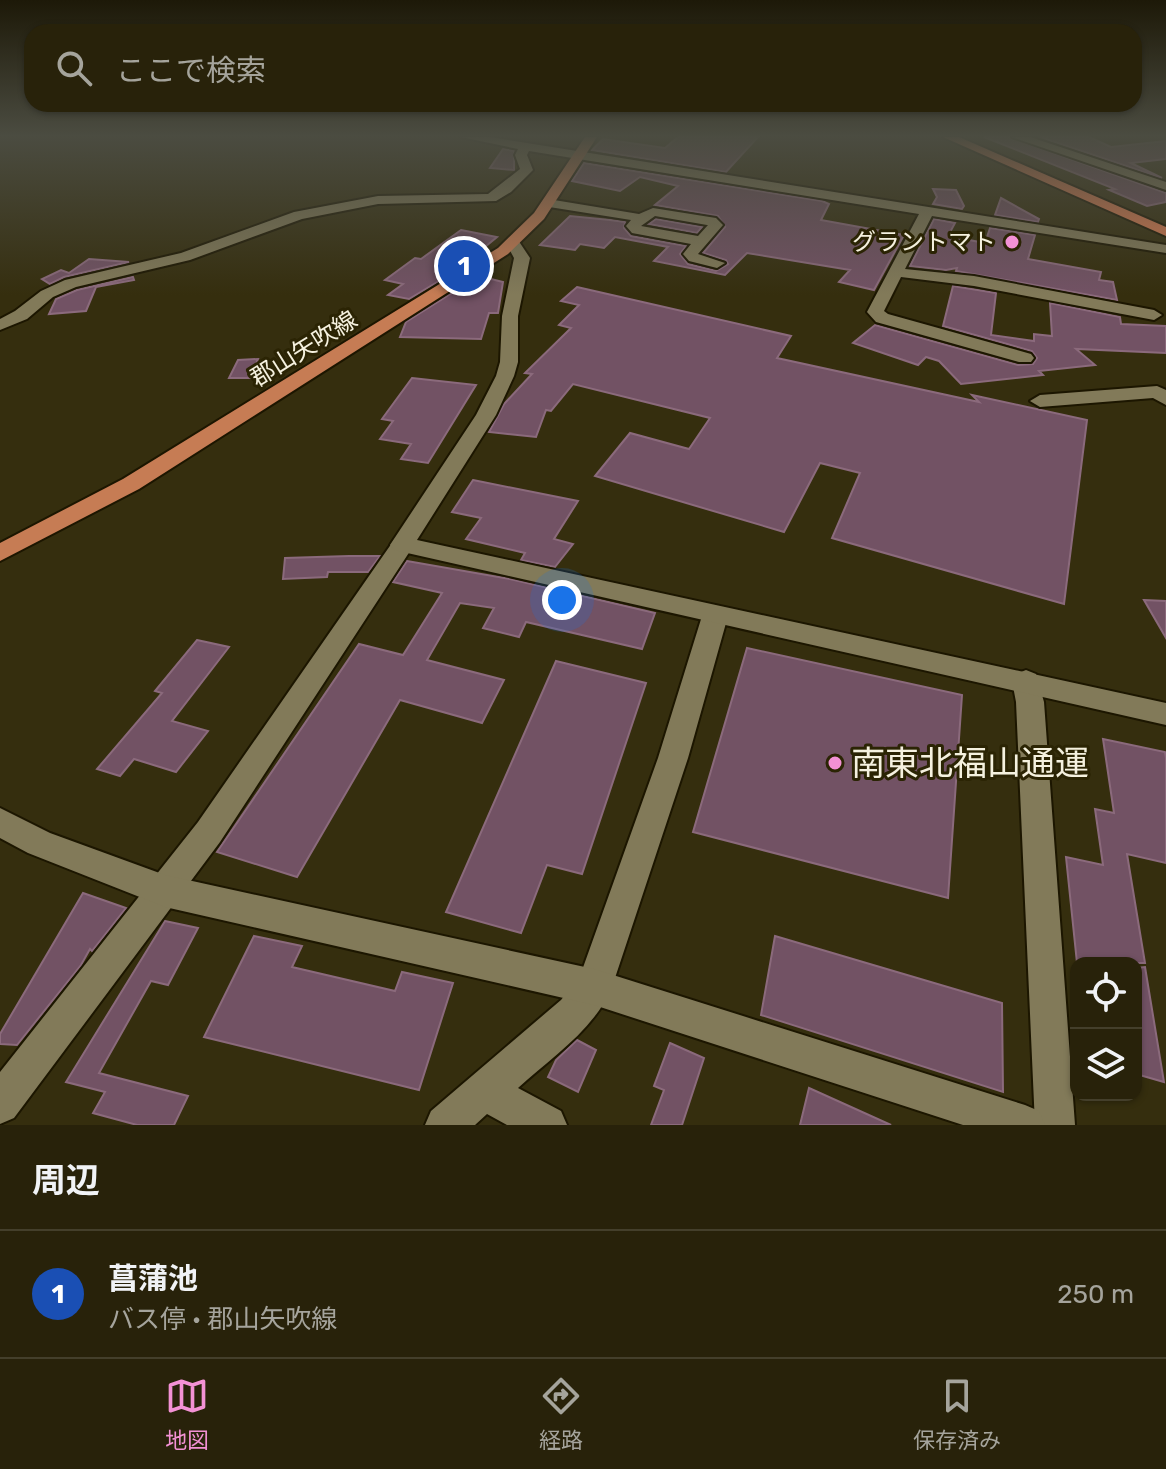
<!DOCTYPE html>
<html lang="ja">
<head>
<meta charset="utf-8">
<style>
	:root { --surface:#28220a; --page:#342f18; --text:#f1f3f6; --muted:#a5a49c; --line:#443f2b; --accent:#f391d5 }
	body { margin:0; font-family:Rubik,"Noto Sans JP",sans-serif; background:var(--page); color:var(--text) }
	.controls { position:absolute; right:24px; bottom:24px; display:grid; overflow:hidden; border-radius:16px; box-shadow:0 2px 6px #0004 }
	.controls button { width:72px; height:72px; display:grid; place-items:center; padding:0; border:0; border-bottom:2px solid var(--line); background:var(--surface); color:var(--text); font:40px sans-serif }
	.you { position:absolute; left:562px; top:600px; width:28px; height:28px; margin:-20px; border:6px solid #fff; border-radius:50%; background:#1a73e8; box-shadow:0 0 0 12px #1a73e833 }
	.badge { display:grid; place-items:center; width:52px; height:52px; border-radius:50%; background:var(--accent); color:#fff; font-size:26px; font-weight:700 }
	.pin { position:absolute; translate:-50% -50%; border:4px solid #fff; box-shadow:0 2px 8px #0006 }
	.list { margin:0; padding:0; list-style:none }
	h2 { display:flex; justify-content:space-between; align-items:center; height:104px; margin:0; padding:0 32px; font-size:34px }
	h2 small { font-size:26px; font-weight:400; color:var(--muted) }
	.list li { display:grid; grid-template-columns:52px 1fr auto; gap:24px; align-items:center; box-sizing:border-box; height:128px; padding:0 32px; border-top:2px solid var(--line) }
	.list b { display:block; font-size:30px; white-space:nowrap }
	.list p { margin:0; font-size:26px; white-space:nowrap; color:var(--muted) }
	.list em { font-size:26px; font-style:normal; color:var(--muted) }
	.icon { flex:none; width:44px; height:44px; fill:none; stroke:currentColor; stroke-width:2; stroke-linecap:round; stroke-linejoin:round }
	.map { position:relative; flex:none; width:1166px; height:1125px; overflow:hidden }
	.search { position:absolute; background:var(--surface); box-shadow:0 2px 6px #0004; left:24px; right:24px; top:24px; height:88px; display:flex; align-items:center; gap:20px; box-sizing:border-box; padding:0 28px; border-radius:24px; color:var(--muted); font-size:30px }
	.sheet { height:232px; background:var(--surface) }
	nav { display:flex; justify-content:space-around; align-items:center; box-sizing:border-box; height:112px; border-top:2px solid var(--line); background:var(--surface); font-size:22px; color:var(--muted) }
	nav a { display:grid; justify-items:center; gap:4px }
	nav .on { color:var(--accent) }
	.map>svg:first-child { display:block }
	.building { fill:#725264; stroke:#8b6a7c; stroke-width:2 }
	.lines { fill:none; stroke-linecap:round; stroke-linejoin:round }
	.minor-casing { stroke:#1c1600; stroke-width:4 }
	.tertiary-casing { stroke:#1c1600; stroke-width:4 }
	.primary-casing { stroke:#1c1600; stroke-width:4 }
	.trunk-casing { stroke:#1c1600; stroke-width:4 }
	.minor { fill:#827a59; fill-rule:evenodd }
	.tertiary { fill:#827a59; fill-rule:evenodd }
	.primary { fill:#c67c54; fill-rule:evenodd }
	.trunk { fill:#dc7c52; fill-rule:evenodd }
	.poi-dot { fill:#f391d5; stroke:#2b2404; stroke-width:3 }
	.labels { text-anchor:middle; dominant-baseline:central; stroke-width:6; stroke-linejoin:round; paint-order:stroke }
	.far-poi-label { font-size:24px; fill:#f5f1df; stroke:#2b2404; text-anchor:end }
	.far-street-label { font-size:24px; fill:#f5f1df; stroke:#2b2404 }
	.near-poi-label { font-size:34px; fill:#f5f1df; stroke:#2b2404; text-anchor:start }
</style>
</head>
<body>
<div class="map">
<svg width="1166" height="1125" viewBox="0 0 1166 1125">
	<rect width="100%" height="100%" fill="#352e0e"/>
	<g class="building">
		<polygon points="678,137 758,137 726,172 592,150 603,139 665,148"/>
		<polygon points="984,137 1009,137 1166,193 1166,202 1147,206 1109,190 1115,189"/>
		<polygon points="1040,137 1089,137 1111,147 1166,141 1166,159 1131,163 1162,178"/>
		<polygon points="503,149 514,151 514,170 490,168"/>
		<polygon points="584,163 822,201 829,204 821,220 904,235 874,290 839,282 850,270 747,253 725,275 654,261 668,247 615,237 604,248 580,244 575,250 540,245 570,216 610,220 625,222 624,228 631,236 686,246 680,254 688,264 716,271 728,264 726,260 703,253 725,227 718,216 655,205 678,186 640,177 620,191 572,181"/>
		<polygon points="933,189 956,190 964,206 962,209 933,204 937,197"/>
		<polygon points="1001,198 1039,219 1038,222 995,215"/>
		<polygon points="656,219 702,227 697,233 649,224"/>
		<polygon points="934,219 955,223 948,236 985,243 990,228 1035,235 1028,259 1101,272 1099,280 1113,282 1117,300 956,271 957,268 946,270 910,266"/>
		<polygon points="461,230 497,237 457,270 409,299 388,295 403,284 385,280 415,258 421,259"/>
		<polygon points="89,259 129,262 64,277 50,284 42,279 61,270 69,273"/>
		<polygon points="479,276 503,282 498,313 489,313 481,339 400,337 406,322"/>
		<polygon points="133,277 134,280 96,287 86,311 49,314 56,299 77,290"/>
		<polygon points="953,286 996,293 991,335 1034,341 1034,334 1052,336 1050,303 1120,317 1121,324 1166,326 1166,353 1076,349 1095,365 1039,371 1043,375 961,384 939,361 926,357 918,365 853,343 875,325 1018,365 1033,364 1037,358 1032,351 943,326"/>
		<polygon points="577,287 791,336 777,358 979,402 972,395 1087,420 1064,604 832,538 860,473 820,463 784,532 595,476 630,433 689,449 710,418 573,384 551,411 546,410 536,437 489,432 504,404 532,374 525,373 571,328 559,325 579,305 561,301"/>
		<polygon points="258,359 250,378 229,378 238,360"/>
		<polygon points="412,378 476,385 428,463 401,459 411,444 380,439 393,421 382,419"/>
		<polygon points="473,480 578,501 554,539 573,544 555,567 521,560 525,553 466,539 481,518 452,512"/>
		<polygon points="349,556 380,556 368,572 328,572 327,577 283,579 285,558"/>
		<polygon points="407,561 510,579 655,613 642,649 526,622 519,637 483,628 494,608 460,603 427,660 504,680 482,723 400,700 297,877 217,852 359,644 403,655 442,593 393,582"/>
		<polygon points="1144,600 1166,601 1166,638"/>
		<polygon points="197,640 229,647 172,721 208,731 176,772 134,759 120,776 97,769 162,693 155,691"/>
		<polygon points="747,648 962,695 948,898 693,832"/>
		<polygon points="556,661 646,683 582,874 547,865 521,933 446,912"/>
		<polygon points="1103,739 1165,752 1166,758 1166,863 1127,854 1145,963 1077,963 1066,857 1103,865 1095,809 1114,813"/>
		<polygon points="83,893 126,908 92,951 90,949 81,965 17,1045 0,1044 0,1034"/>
		<polygon points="165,921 198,928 168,985 151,981 99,1073 188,1096 174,1125 137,1125 93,1113 105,1092 66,1082"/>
		<polygon points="254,936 302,946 292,967 395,991 402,972 453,983 419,1090 204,1037"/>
		<polygon points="775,936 1002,1003 1003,1092 761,1015"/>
		<polygon points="1145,967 1164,1082 1136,1074 1136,968"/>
		<polygon points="577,1040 596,1050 578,1092 548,1077 556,1060"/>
		<polygon points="670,1043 704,1058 682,1125 651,1125 664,1090 654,1086"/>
		<polygon points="809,1088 891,1125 800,1125"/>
	</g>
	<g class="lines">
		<g class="minor-casing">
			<g id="minor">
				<polygon points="461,137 490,137 1166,245 1166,253 932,216 905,269 974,276 1154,310 1162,315 1154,320 974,286 901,277 884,311 888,314 1031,354 1034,358 1031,362 1019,362 876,322 867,312 919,214 529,151 527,155 533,170 511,192 496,201 378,204 302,219 190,260 76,287 53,297 27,319 0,330 0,319 15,311 41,291 65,280 181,253 294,212 378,196 488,194 520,169 515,155 518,149"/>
				<polygon points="1012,137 1030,137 1166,182 1166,190"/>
				<path d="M 548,199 L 639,214 L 653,208 L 716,218 L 723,225 L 698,254 L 725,263 L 717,268 L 689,261 L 683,254 L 691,244 L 632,233 L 626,226 L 631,220 L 543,206 L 541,203 ZM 655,216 L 707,225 L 708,225 L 698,236 L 641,226 Z"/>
				<polygon points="1157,386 1166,390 1166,405 1153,398 1040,407 1030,401 1040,395"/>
				<polygon points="402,537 410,540 414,545 220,842 14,1118 0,1124 0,1072 198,822 394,540"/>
				<path d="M 715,607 L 724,610 L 728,616 L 688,758 L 612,987 C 595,1029 551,1058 518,1088 L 561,1111 L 567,1125 L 507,1125 L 487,1114 L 475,1125 L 425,1125 L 431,1111 L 561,1000 L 580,976 L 658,758 L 702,616 L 706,610 Z"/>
				<polygon points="1026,670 1036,674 1044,702 1075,1125 1035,1125 1016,702 1012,681 1016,674"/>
			</g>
		</g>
		<g class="tertiary-casing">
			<g id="tertiary">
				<polygon points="513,239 518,240 530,258 518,316 518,362 514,376 496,415 417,540 1166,703 1166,725 394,550 390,545 476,415 496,376 500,362 502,316 514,258 506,243"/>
				<polygon points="0,808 50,833 165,875 594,969 1025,1105 1039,1111 1045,1125 963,1125 594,1005 165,907 28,853 0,838"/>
			</g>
		</g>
		<g class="primary-casing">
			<polygon id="primary" points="585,137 597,137 544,219 508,254 139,489 0,561 0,543 123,479 498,248 534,213"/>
		</g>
		<g class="trunk-casing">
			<polygon id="trunk" points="943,137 959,137 1166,227 1166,236"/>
		</g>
		<use href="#minor" class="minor"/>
		<use href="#tertiary" class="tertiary"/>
		<use href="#primary" class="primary"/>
		<use href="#trunk" class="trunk"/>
	</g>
	<linearGradient id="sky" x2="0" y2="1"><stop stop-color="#1d1908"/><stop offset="0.46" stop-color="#4b4c41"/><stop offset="1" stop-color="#4b4c41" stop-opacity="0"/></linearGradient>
	<rect width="1166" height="295" fill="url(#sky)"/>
	<g class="poi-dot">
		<circle cx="1012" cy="242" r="8"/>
		<circle cx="835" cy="763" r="8"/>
	</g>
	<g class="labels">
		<g class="far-poi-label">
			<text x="996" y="242">グラントマト</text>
		</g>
		<g class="far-street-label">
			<text transform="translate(304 349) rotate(-32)">郡山矢吹線</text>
		</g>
		<g class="near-poi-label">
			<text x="851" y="763">南東北福山通運</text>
		</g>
	</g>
</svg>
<div class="controls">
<button><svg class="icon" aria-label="locate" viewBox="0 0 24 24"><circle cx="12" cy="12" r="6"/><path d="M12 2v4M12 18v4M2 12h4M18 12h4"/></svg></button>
<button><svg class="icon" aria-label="layers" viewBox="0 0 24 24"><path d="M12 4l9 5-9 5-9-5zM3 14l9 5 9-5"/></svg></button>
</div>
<div class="you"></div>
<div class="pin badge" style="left:464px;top:266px;background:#1a4fb4">1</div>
<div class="search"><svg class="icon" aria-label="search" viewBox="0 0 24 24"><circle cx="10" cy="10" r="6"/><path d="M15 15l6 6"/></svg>ここで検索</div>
</div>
<section class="sheet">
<h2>周辺<small></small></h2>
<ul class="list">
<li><span class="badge" style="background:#1a4fb4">1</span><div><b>菖蒲池</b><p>バス停 · 郡山矢吹線</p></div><em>250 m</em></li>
</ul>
</section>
<nav>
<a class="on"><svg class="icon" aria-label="map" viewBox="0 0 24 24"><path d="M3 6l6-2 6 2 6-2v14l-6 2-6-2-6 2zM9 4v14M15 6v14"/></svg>地図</a>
<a><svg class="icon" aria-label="directions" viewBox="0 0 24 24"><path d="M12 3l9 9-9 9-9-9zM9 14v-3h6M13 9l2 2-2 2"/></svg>経路</a>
<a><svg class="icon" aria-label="saved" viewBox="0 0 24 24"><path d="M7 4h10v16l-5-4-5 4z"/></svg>保存済み</a>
</nav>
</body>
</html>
